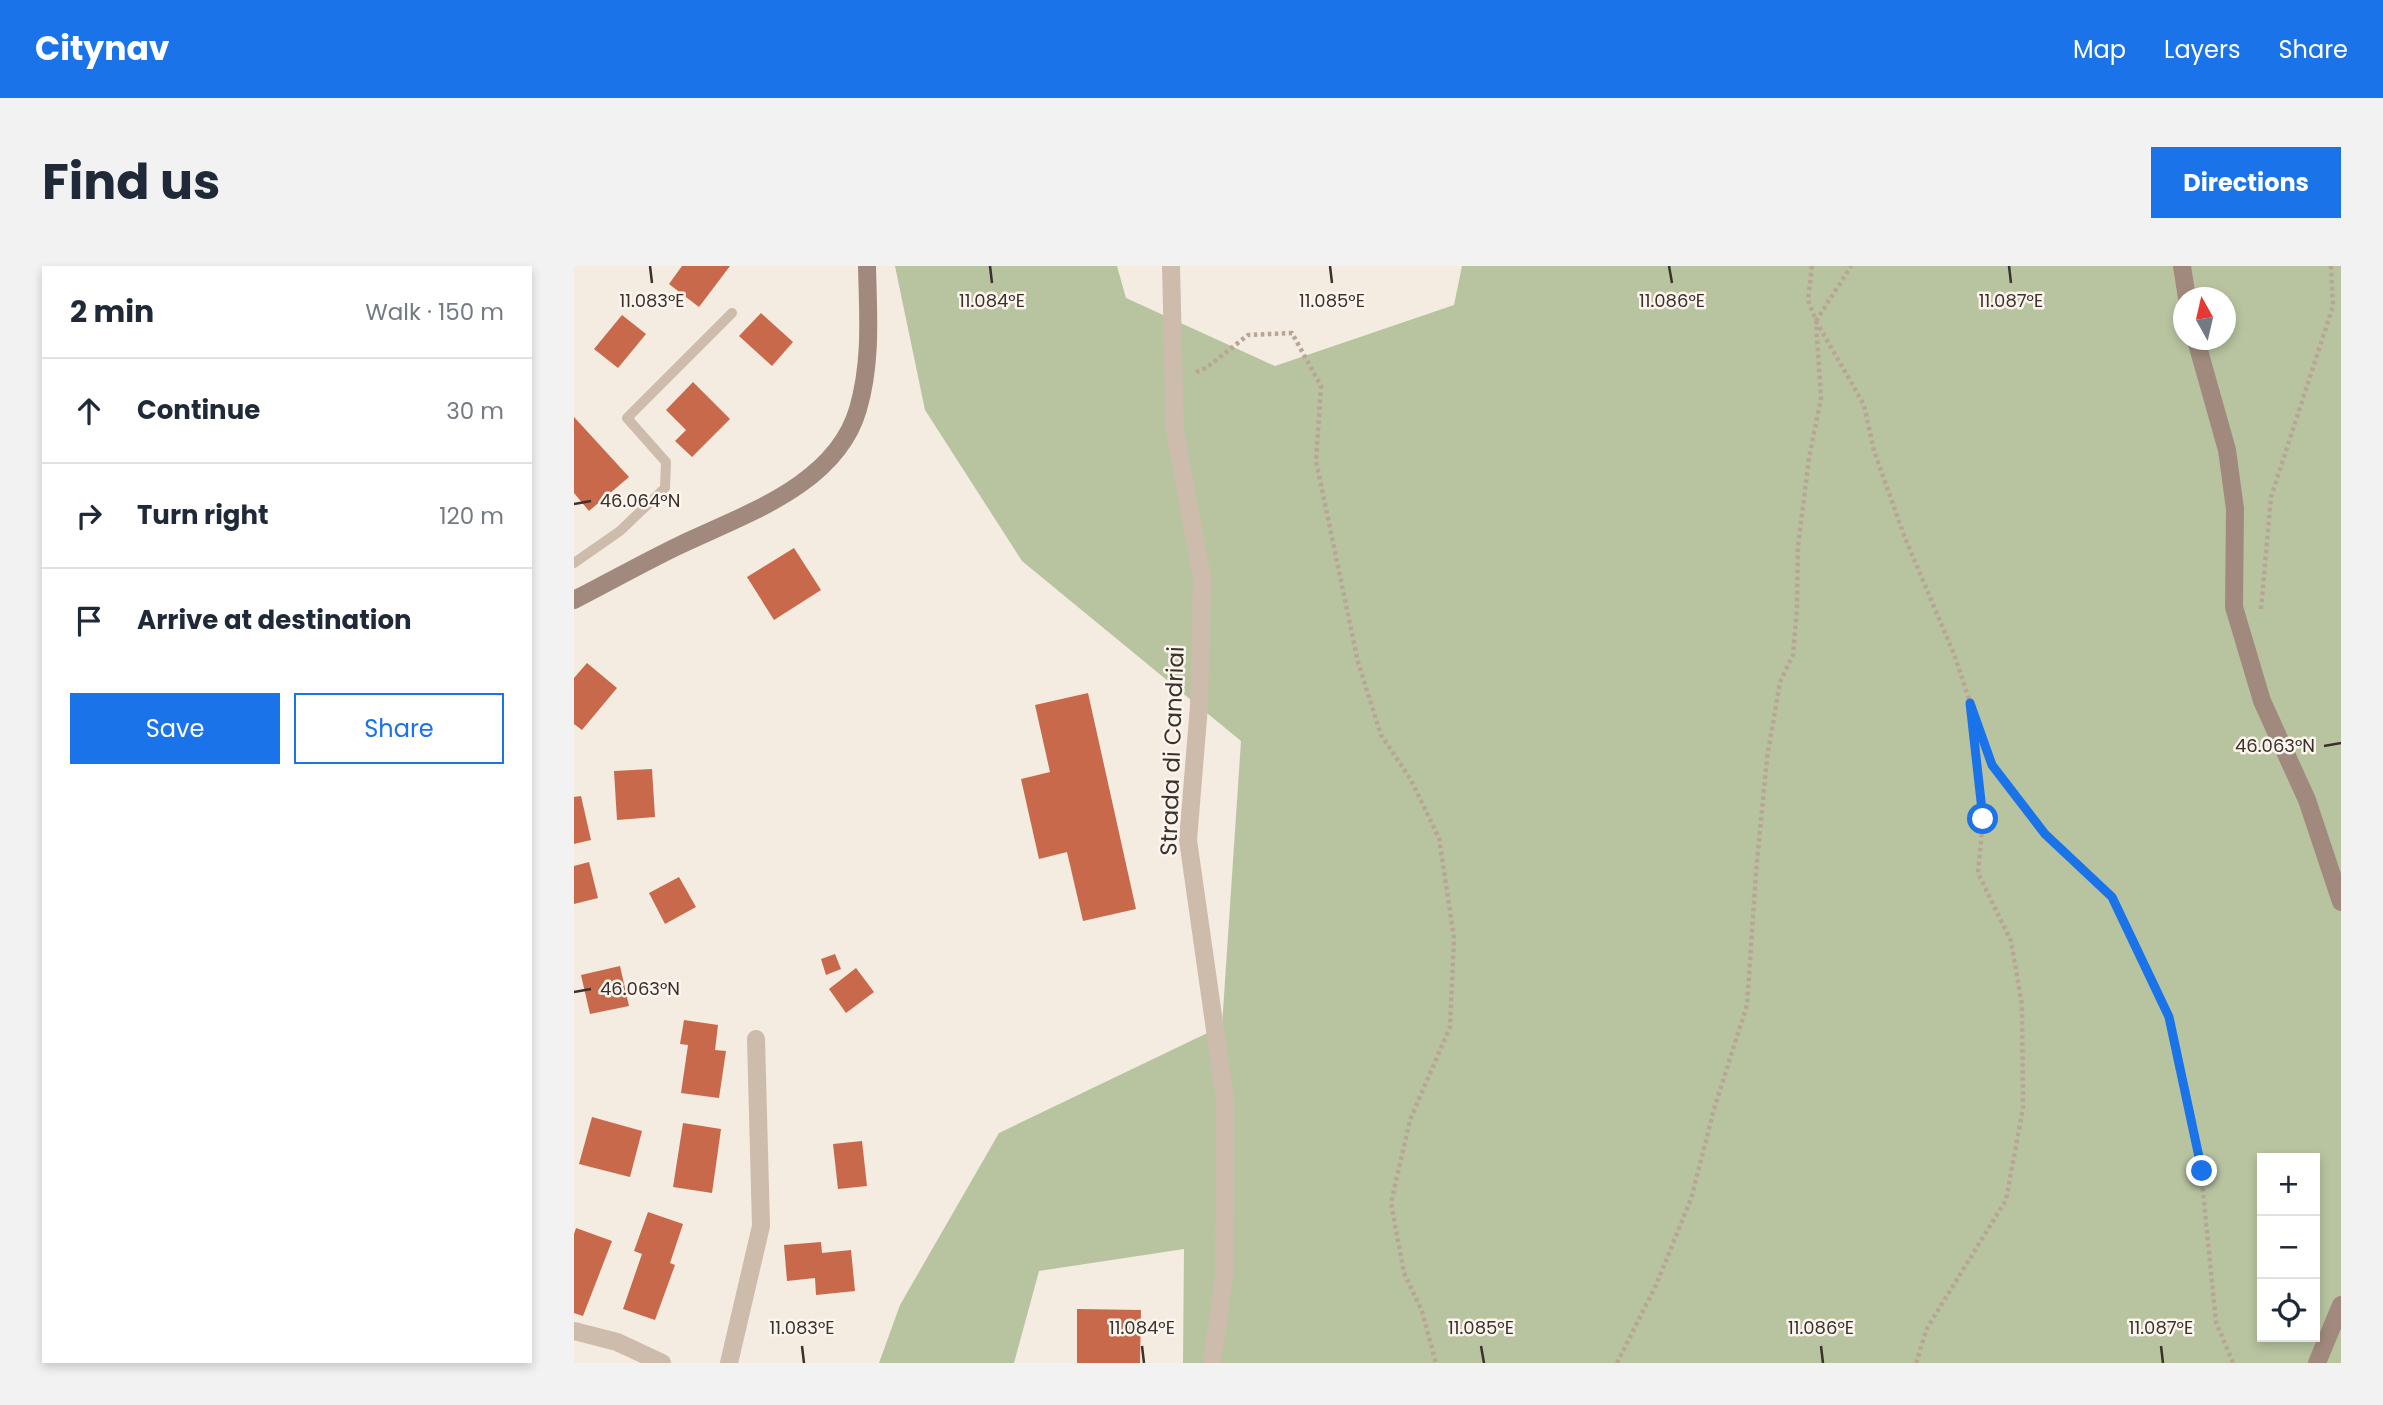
<!DOCTYPE html>
<html lang="en">
<head>
<meta charset="utf-8">
<style>
	:root { --surface:#fff; --page:#f2f2f3; --text:#1f2937; --muted:#747a83; --line:#e0e1e3; --accent:#1a73e8 }
	body { margin:0; font-family:Poppins,sans-serif; background:var(--page); color:var(--text) }
	.controls { position:absolute; right:21px; bottom:21px; display:grid; overflow:hidden; border-radius:0px; box-shadow:0 4px 10px #0003 }
	.controls button { width:63px; height:63px; display:grid; place-items:center; padding:0; border:0; border-bottom:2px solid var(--line); background:var(--surface); color:var(--text); font:35px sans-serif }
	.compass { position:absolute; left:1599px; top:21px; width:63px; height:63px; border-radius:50%; background:var(--surface); box-shadow:0 4px 10px #0003; rotate:352deg }
	.stop { position:absolute; width:21px; height:21px; margin:-16px; border:5px solid #1a73e8; border-radius:50%; background:#fff }
	.stop.end { background:#1a73e8; border-color:#fff; box-shadow:0 2px 7px #0008 }
	.list { margin:0; padding:0; list-style:none }
	h2 { display:flex; justify-content:space-between; align-items:center; height:91px; margin:0; padding:0 28px; font-size:30px }
	h2 small { font-size:23px; font-weight:400; color:var(--muted) }
	.list li { display:grid; grid-template-columns:46px 1fr auto; gap:21px; align-items:center; box-sizing:border-box; height:105px; padding:0 28px; border-top:2px solid var(--line) }
	.list b { display:block; font-size:26px; white-space:nowrap }
	.list em { font-size:23px; font-style:normal; color:var(--muted) }
	.actions { display:flex; gap:14px; padding:21px 28px }
	.actions a { flex:1; padding:16px 0; border:2px solid var(--accent); border-radius:0px; text-align:center; font-size:24px; color:var(--accent) }
	.actions .main { background:var(--accent); color:#fff }
	.icon { flex:none; width:38px; height:38px; fill:none; stroke:currentColor; stroke-width:2; stroke-linecap:round; stroke-linejoin:round }
	.map { position:relative; flex:none; width:1767px; height:1097px; overflow:hidden; border-radius:0px }
	header { display:flex; align-items:center; gap:42px; box-sizing:border-box; height:98px; padding:0 35px; background:var(--accent); color:#fff }
	header strong { font-size:33px }
	nav { display:flex; gap:38px; margin-inline-start:auto; font-size:24px }
	.intro { display:flex; align-items:center; justify-content:space-between; box-sizing:border-box; height:168px; padding:0 42px }
	h1 { margin:0; font-size:49px }
	.button { padding:18px 32px; border-radius:0px; background:var(--accent); color:#fff; font-size:24px; font-weight:700 }
	main { display:flex; gap:42px; padding:0 42px }
	aside { flex:1; background:var(--surface); border-radius:0px; box-shadow:0 4px 10px #0003 }
	.map>svg:first-child { display:block }
	.green { fill:#b8c4a0; fill-rule:evenodd }
	.building { fill:#c8694b }
	.lines { fill:none; stroke-linecap:round; stroke-linejoin:round }
	.path { stroke:#b9a596; stroke-width:4.5; stroke-dasharray:3.5 3.5; stroke-linecap:butt }
	.lane { stroke:#cdbbac; stroke-width:10 }
	.street { stroke:#cdbbac; stroke-width:18 }
	.secondary { stroke:#a18a7d; stroke-width:18 }
	.route { stroke:#1a73e8; stroke-width:9 }
	.ticks { fill:none; stroke:#3b302b; stroke-width:2.5 }
	.labels { text-anchor:middle; dominant-baseline:central; stroke-width:5; stroke-linejoin:round; paint-order:stroke }
	.street-label { font-size:23px; fill:#3b302b; stroke:#fbf5ee }
	.ticks-label { font-size:18px; text-anchor:middle; fill:#3b302b; stroke:#fbf5ee; stroke-width:5; stroke-linejoin:round; paint-order:stroke }
</style>
</head>
<body>
<header>
<strong>Citynav</strong>
<nav><a>Map</a><a>Layers</a><a>Share</a></nav>
</header>
<div class="intro"><h1>Find us</h1><a class="button">Directions</a></div>
<main>
<aside>
<h2>2 min<small>Walk · 150 m</small></h2>
<ul class="list">
<li><svg class="icon" aria-label="ahead" viewBox="0 0 24 24"><path d="M12 20V5M6 11l6-6 6 6"/></svg><div><b>Continue</b></div><em>30 m</em></li>
<li><svg class="icon" aria-label="right" viewBox="0 0 24 24"><path d="M7 20v-9h11M14 6l5 5-5 5"/></svg><div><b>Turn right</b></div><em>120 m</em></li>
<li><svg class="icon" aria-label="arrive" viewBox="0 0 24 24"><path d="M6 21V4h12l-3 4 3 4H6"/></svg><div><b>Arrive at destination</b></div></li>
</ul>
<div class="actions"><a class="main">Save</a><a>Share</a></div>
</aside>
<div class="map">
<svg width="1767" height="1097" viewBox="0 0 1767 1097">
	<rect width="100%" height="100%" fill="#f4ebe1"/>
	<path class="green" d="M 321,0 L 543,0 L 552,32 L 701,100 L 880,39 L 888,0 L 1767,0 L 1767,1097 L 609,1097 L 610,983 L 465,1005 L 440,1097 L 305,1097 L 326,1039 L 425,867 L 648,760 L 667,475 L 448,295 L 351,144 ZM 1610,32 L 1652,32 L 1652,74 L 1610,74 ZM 1688,892 L 1741,892 L 1741,1071 L 1688,1071 Z"/>
	<g class="building">
		<polygon points="108,0 156,0 125,41 95,18"/>
		<polygon points="187,47 219,76 198,100 165,70"/>
		<polygon points="48,49 72,68 44,102 20,83"/>
		<polygon points="119,116 156,153 118,191 101,175 112,164 92,144"/>
		<polygon points="0,151 55,211 15,245 0,227"/>
		<polygon points="220,282 247,324 200,354 173,311"/>
		<polygon points="13,397 43,422 8,464 0,458 0,412"/>
		<polygon points="514,427 562,643 509,655 493,586 465,593 447,513 476,506 461,439"/>
		<polygon points="78,503 81,551 43,554 40,505"/>
		<polygon points="7,530 17,574 0,578 0,531"/>
		<polygon points="15,596 24,632 0,638 0,600"/>
		<polygon points="105,611 122,641 91,658 75,627"/>
		<polygon points="261,688 267,703 252,709 247,693"/>
		<polygon points="46,700 55,740 16,748 7,709"/>
		<polygon points="282,702 300,726 272,747 255,723"/>
		<polygon points="110,754 144,759 141,784 152,785 145,832 107,827 114,779 106,778"/>
		<polygon points="18,851 68,865 56,911 5,898"/>
		<polygon points="109,857 147,863 138,927 99,921"/>
		<polygon points="288,875 293,920 264,923 259,878"/>
		<polygon points="74,946 109,958 96,997 101,999 81,1054 49,1043 68,988 60,985"/>
		<polygon points="2,962 38,975 9,1050 0,1047 0,968"/>
		<polygon points="247,976 248,987 277,984 281,1025 242,1029 241,1012 213,1015 210,979"/>
		<polygon points="503,1043 567,1044 566,1097 503,1097"/>
	</g>
	<g class="lines">
		<g class="path">
			<polyline points="1238,0 1234,34 1242,55"/>
			<polyline points="1242,55 1290,139 1300,185 1331,272 1380,388 1417,499 1471,568 1538,631 1595,751 1627,906 1642,1056 1659,1097"/>
			<polyline points="1242,55 1277,0"/>
			<polyline points="622,106 632,102 674,69 718,67 747,120 742,195 784,396 807,469 837,514 865,572 880,672 876,761 836,854 817,937 830,1007 848,1045 862,1097"/>
			<polyline points="1687,343 1697,231 1759,40 1757,0"/>
			<polyline points="1043,1097 1082,1019 1117,933 1140,843 1173,739 1182,607 1193,492 1206,416 1219,389 1223,341 1224,280 1235,192 1247,132 1242,56"/>
			<polyline points="1342,1097 1353,1062 1432,934 1449,842 1448,739 1437,675 1404,607 1409,553 1397,447"/>
		</g>
		<polyline class="lane" points="0,297 46,265 91,222 92,196 53,152 158,47"/>
		<g class="street">
			<polyline points="597,0 601,165 628,312 625,440 614,574 651,834 650,1012 638,1097"/>
			<polyline points="0,1065 43,1076 88,1097"/>
			<polyline points="155,1097 187,960 182,773"/>
		</g>
		<g class="secondary">
			<polyline points="1608,0 1613,32"/>
			<polyline points="1622,74 1653,184 1661,243 1660,341 1688,435 1733,534 1767,636"/>
			<path d="M 0,334 C 35,316 69,297 104,280 C 168,249 262,220 284,143 C 298,95 294,48 293,0"/>
			<polyline points="1743,1097 1767,1039"/>
		</g>
	</g>
	<g class="lines">
		<polyline class="route" points="1409,553 1396,437 1418,499 1471,568 1538,631 1595,751 1628,905"/>
	</g>
	<path class="ticks" d="M 76,0 L 78,17M 416,0 L 418,17M 756,0 L 758,17M 1095,0 L 1098,17M 1435,0 L 1437,17M 0,238 L 17,235M 1750,480 L 1767,477M 0,726 L 17,723M 228,1080 L 230,1097M 568,1080 L 570,1097M 907,1080 L 910,1097M 1247,1080 L 1249,1097M 1587,1080 L 1589,1097"/>
	<g class="labels">
		<g class="street-label">
			<text transform="translate(598 485) rotate(-88)">Strada di Candriai</text>
		</g>
	</g>
	<g class="ticks-label">
		<text x="78" y="41">11.083°E</text>
		<text x="418" y="41">11.084°E</text>
		<text x="758" y="41">11.085°E</text>
		<text x="1098" y="41">11.086°E</text>
		<text x="1437" y="41">11.087°E</text>
		<text x="66" y="241">46.064°N</text>
		<text x="1701" y="486">46.063°N</text>
		<text x="66" y="729">46.063°N</text>
		<text x="228" y="1068">11.083°E</text>
		<text x="568" y="1068">11.084°E</text>
		<text x="907" y="1068">11.085°E</text>
		<text x="1247" y="1068">11.086°E</text>
		<text x="1587" y="1068">11.087°E</text>
	</g>
</svg>
<div class="controls">
<button>+</button>
<button>−</button>
<button><svg class="icon" aria-label="locate" viewBox="0 0 24 24"><circle cx="12" cy="12" r="6"/><path d="M12 2v4M12 18v4M2 12h4M18 12h4"/></svg></button>
</div>
<svg class="compass" viewBox="-18 -18 36 36"><path d="M0-13l5 13h-10z" fill="#e53935"/><path d="M0 13l5-13h-10z" fill="#747a83"/></svg>
<div class="stop" style="left:1409px;top:553px"></div>
<div class="stop end" style="left:1628px;top:905px"></div>
</div>
</main>
</body>
</html>
